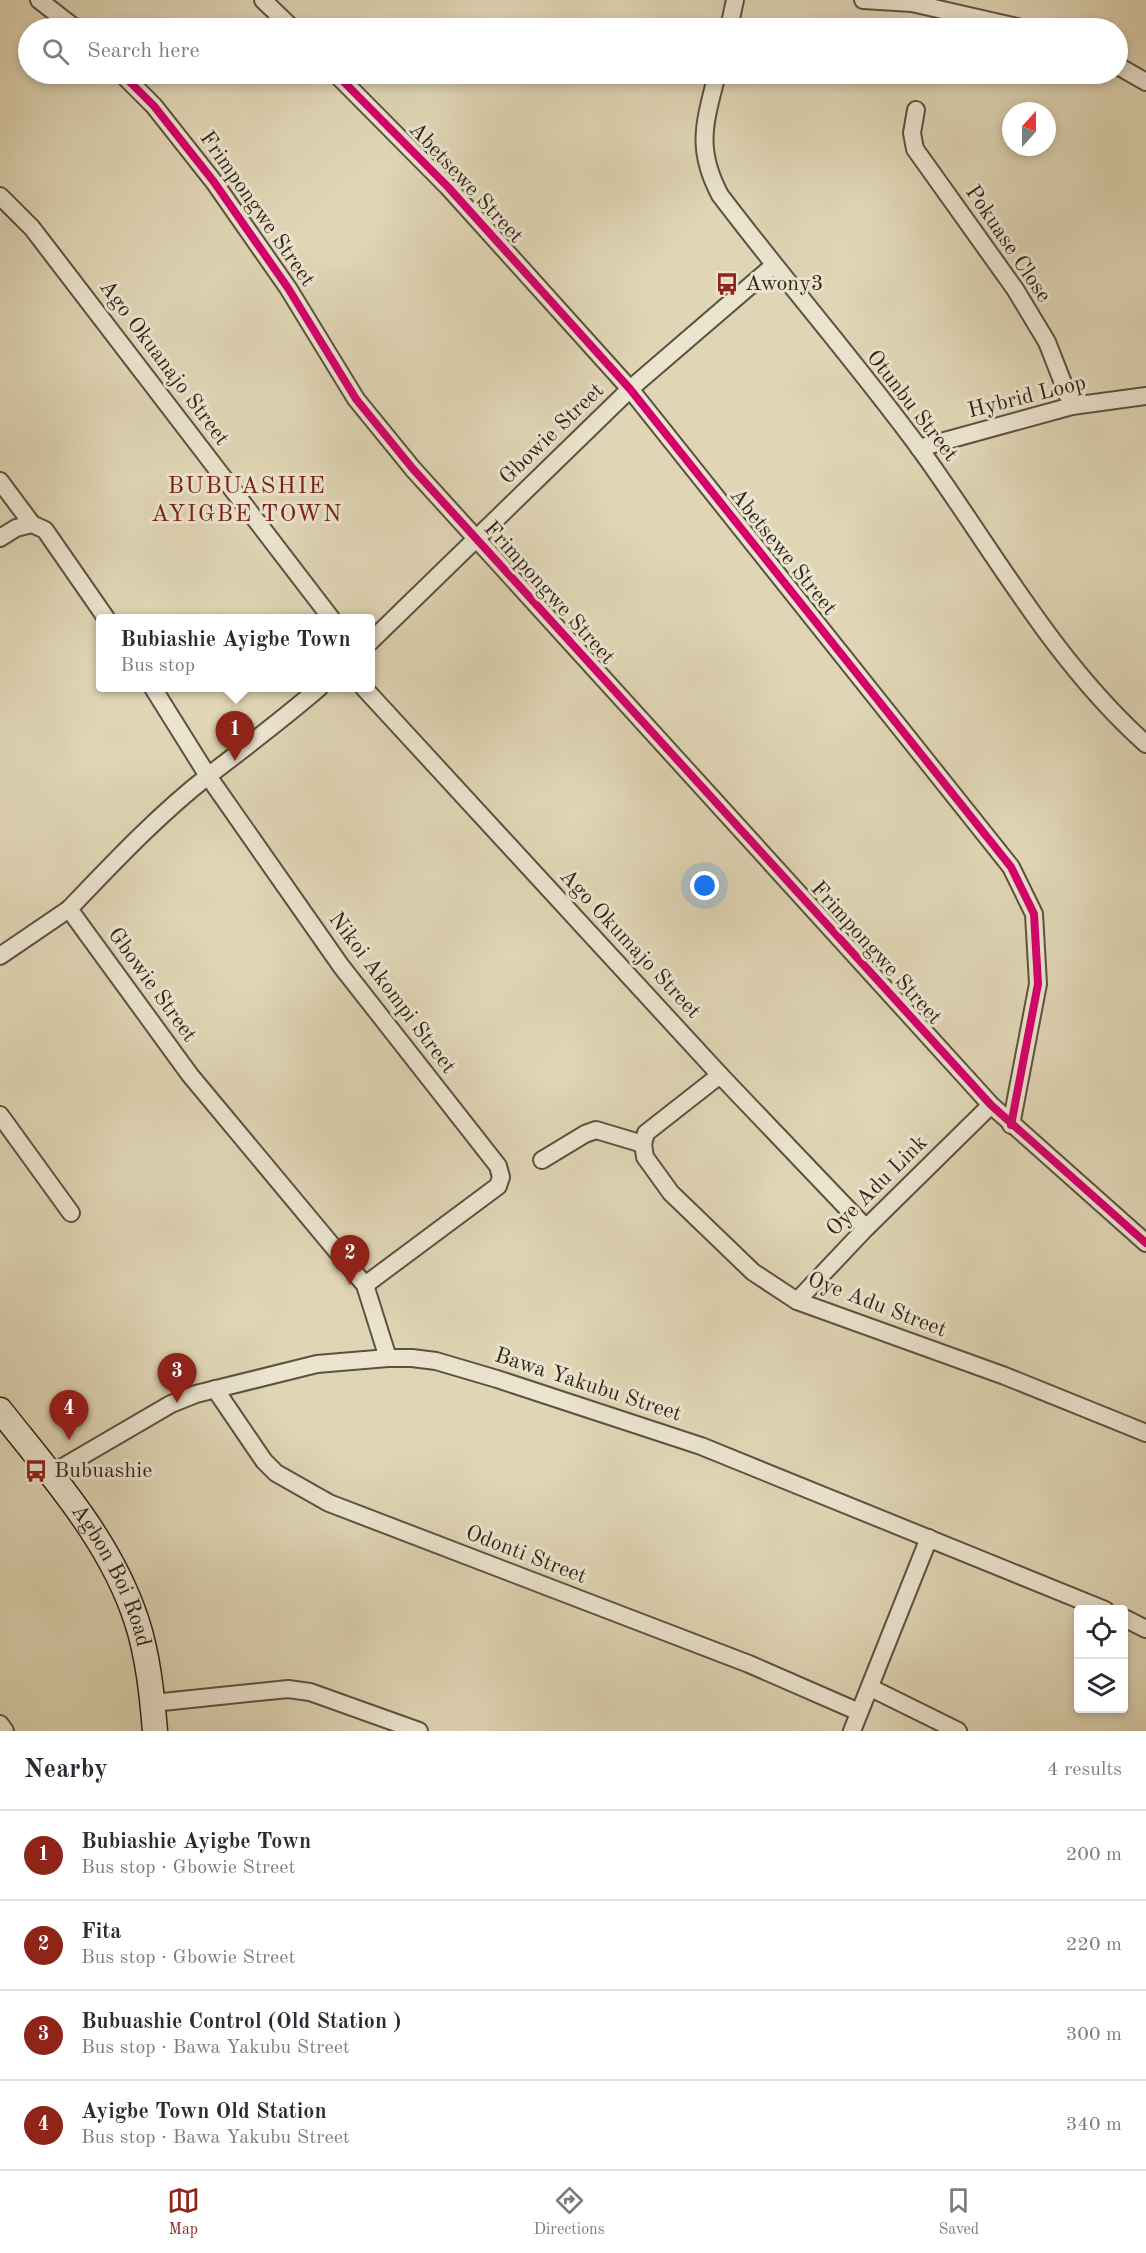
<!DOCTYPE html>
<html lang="en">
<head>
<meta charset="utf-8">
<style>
	:root { --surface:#fff; --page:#f2f2f3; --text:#2b2b33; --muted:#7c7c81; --line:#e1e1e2; --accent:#8f2418 }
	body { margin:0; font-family:"Old Standard TT",serif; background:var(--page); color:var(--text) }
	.controls { position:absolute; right:18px; bottom:18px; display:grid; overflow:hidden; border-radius:6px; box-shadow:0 3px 9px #0003 }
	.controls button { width:54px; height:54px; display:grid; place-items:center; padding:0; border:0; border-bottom:2px solid var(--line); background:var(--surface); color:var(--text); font:30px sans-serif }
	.compass { position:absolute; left:1002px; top:102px; width:54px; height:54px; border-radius:50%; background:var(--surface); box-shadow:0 3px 9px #0003; rotate:21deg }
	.you { position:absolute; left:705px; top:886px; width:21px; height:21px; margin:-15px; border:4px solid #fff; border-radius:50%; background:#1a73e8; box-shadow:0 0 0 9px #1a73e833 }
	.badge { display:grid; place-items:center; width:39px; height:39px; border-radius:50%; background:var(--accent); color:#fff; font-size:20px; font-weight:700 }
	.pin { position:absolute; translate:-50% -50px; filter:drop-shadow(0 2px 3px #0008) }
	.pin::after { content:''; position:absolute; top:32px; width:21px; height:18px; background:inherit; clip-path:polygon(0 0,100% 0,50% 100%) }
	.popup { position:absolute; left:96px; top:614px; width:279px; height:78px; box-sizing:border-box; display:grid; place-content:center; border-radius:6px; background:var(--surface); filter:drop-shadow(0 2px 4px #0005); font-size:20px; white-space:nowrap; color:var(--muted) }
	.popup b { font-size:22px; color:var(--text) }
	.popup::after { content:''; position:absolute; left:50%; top:100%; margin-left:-12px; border:12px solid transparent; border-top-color:var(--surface) }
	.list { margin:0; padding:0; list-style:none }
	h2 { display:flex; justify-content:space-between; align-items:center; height:78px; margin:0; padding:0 24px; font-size:26px }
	h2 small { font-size:20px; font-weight:400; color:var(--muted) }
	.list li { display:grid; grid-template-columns:39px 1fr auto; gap:18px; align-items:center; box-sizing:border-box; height:90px; padding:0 24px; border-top:2px solid var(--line) }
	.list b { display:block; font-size:22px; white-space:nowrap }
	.list p { margin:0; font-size:20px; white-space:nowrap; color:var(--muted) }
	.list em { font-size:20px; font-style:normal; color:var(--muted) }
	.icon { flex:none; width:33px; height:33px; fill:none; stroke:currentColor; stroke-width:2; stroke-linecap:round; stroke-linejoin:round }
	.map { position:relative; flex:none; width:1146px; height:1731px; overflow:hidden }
	.search { position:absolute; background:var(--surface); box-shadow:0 3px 9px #0003; left:18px; right:18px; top:18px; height:66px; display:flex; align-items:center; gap:15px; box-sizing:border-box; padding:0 21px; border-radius:33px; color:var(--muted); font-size:22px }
	.sheet { height:438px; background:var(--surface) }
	nav { display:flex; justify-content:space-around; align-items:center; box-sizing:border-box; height:84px; border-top:2px solid var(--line); background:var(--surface); font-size:16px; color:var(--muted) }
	nav a { display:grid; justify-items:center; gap:3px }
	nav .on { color:var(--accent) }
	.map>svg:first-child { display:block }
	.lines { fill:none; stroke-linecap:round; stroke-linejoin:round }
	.street-casing { stroke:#5e5141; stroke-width:20 }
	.secondary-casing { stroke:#33251a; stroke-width:27 }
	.street { stroke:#ebe4cf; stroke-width:16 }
	.secondary { stroke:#ebe4cf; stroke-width:24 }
	.cycleway-casing { stroke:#ebe4cf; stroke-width:11 }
	.cycleway { stroke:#d6006c; stroke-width:8 }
	.labels { text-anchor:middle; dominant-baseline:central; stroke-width:6; stroke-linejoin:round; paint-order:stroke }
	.street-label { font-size:22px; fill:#33251a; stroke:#ebe4cf }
	.poi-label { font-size:22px; fill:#33251a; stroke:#ebe4cf; text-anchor:start }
	.neighbourhood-label { font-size:24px; letter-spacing:1.5px; fill:#7a1f14; stroke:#ebe4cf }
</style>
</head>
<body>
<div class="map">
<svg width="1146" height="1731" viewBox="0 0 1146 1731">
	<rect width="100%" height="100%" fill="#e0d6b5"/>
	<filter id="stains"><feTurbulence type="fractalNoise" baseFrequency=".00333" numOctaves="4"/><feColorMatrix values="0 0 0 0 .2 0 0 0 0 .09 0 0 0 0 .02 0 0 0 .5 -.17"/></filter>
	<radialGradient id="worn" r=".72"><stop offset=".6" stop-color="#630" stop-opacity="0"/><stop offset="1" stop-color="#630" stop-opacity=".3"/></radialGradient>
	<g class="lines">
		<g class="street-casing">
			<g id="street">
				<polyline points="39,0 75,28"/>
				<polyline points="263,0 292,28"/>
				<polyline points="863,0 912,3 1021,28"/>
				<polyline points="729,28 735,0"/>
				<polyline points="1118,66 1146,82"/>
				<polyline points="122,74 154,106 214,182 288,288 356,399 413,469 991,1105 1146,1243"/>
				<polyline points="336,74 448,187 630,389 1011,867 1034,914 1038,984 1011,1125"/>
				<path d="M 717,74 C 705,122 695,148 720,195 C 785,281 856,362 920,449 C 992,548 1053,661 1146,744"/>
				<polyline points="916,110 912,133 915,149 1015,289 1047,342 1072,406"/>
				<polyline points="0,196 32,228 331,618"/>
				<polyline points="919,448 1072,406 1146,396"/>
				<polyline points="0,481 32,524 45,530 106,618"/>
				<polyline points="0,538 16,528 32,524"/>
				<polyline points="370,642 630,389 773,266"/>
				<polyline points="153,688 208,776 341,966 498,1166 501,1177 498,1186 365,1285"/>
				<path d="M 319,688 C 283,719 246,747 208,776 C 158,815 113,863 69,909 L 190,1075 L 365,1285 L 388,1358"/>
				<polyline points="364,688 720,1075 866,1228"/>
				<polyline points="0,956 69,909"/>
				<polyline points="720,1075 646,1133 643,1144 645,1157 671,1193 753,1272 797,1301 1005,1376 1146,1433"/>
				<polyline points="0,1115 71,1213"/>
				<polyline points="542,1160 585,1134 596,1130 643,1144"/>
				<polyline points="797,1301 866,1228 991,1105"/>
				<polyline points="215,1389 264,1461 276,1473 329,1503 749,1664 859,1712"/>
				<polyline points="51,1474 171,1404 196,1394 317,1364 388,1358 412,1358 436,1361 497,1379 701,1446 1105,1610"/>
				<polyline points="1124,1618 1146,1629"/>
				<polyline points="871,1688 958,1731"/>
				<polyline points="153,1703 288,1689 310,1692 419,1731"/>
				<polyline points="0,1724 5,1731"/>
				<polyline points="852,1731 929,1538"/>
			</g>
		</g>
		<g class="secondary-casing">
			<g id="secondary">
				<path id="s1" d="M 0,1410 C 52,1476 111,1541 137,1622 C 148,1656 152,1695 155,1731"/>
			</g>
		</g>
		<use href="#street" class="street"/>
		<use href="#secondary" class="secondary"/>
		<g class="cycleway-casing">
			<g id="cycleway">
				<polyline points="122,74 154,106 214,182 288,288 356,399 413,469 991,1105 1146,1243"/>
				<polyline points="336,74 448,187 630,389 1011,867 1034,914 1038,984 1011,1125"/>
			</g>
		</g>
		<use href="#cycleway" class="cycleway"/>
	</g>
	<defs>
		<g id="bus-bare" transform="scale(1.8)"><path d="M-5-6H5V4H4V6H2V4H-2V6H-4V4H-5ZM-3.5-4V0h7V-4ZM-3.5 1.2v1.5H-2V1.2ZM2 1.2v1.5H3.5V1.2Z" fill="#8f2418" stroke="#ebe4cf" stroke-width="2.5" paint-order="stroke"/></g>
	</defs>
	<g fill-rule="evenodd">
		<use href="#bus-bare" x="727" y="284"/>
		<use href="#bus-bare" x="36" y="1471"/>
	</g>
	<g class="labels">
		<g class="street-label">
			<text transform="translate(466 183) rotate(47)">Abetsewe Street</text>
			<text transform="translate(257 209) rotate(55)">Frimpongwe Street</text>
			<text transform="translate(1008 244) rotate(56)">Pokuase Close</text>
			<text transform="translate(164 363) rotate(53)">Ago Okuanajo Street</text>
			<text transform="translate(1027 397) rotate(-14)">Hybrid Loop</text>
			<text transform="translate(912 406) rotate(52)">Otunbu Street</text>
			<text transform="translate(552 434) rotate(-44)">Gbowie Street</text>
			<text transform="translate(783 552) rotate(51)">Abetsewe Street</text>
			<text transform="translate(549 593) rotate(48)">Frimpongwe Street</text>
			<text transform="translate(630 944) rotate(47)">Ago Okumajo Street</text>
			<text transform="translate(876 953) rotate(48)">Frimpongwe Street</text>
			<text transform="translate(152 985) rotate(54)">Gbowie Street</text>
			<text transform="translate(392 993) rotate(53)">Nikoi Akompi Street</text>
			<text transform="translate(877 1186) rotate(-45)">Oye Adu Link</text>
			<text transform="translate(877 1305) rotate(21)">Oye Adu Street</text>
			<text transform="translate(588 1385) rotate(18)">Bawa Yakubu Street</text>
			<text transform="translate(526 1555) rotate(21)">Odonti Street</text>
			<text stroke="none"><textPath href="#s1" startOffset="201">Agbon Boi Road</textPath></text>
		</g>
		<g class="poi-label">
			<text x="745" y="284">Awony3</text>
			<text x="54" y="1471">Bubuashie</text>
		</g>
		<g class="neighbourhood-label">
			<text x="247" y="487">BUBUASHIE<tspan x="247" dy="28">AYIGBE TOWN</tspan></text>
		</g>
	</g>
	<rect width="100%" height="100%" filter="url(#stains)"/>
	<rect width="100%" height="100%" fill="url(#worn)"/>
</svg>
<div class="controls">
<button><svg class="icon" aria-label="locate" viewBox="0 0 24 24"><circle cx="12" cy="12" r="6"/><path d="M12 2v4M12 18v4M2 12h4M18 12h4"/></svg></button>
<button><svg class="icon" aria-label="layers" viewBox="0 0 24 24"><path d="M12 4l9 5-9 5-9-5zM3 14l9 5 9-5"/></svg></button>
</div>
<svg class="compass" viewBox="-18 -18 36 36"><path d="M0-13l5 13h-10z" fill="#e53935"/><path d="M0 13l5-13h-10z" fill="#7c7c81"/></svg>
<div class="you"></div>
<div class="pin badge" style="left:235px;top:761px">1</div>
<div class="popup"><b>Bubiashie Ayigbe Town</b>Bus stop</div>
<div class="pin badge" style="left:350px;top:1285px">2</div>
<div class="pin badge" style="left:177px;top:1403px">3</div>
<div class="pin badge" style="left:69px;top:1440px">4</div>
<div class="search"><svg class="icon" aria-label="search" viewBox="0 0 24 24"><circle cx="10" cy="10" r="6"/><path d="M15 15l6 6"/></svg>Search here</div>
</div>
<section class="sheet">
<h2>Nearby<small>4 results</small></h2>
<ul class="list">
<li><span class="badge">1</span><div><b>Bubiashie Ayigbe Town</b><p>Bus stop · Gbowie Street</p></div><em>200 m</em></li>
<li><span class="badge">2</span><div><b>Fita</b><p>Bus stop · Gbowie Street</p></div><em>220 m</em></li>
<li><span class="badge">3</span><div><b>Bubuashie Control (Old Station )</b><p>Bus stop · Bawa Yakubu Street</p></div><em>300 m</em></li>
<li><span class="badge">4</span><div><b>Ayigbe Town Old Station</b><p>Bus stop · Bawa Yakubu Street</p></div><em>340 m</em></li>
</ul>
</section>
<nav>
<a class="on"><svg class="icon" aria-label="map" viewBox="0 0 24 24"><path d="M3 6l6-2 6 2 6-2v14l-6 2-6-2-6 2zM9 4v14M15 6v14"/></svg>Map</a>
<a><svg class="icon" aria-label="directions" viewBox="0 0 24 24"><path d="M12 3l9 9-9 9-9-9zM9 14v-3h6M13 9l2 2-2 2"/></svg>Directions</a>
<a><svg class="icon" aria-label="saved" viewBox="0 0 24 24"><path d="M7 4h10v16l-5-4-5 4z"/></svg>Saved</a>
</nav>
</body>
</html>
